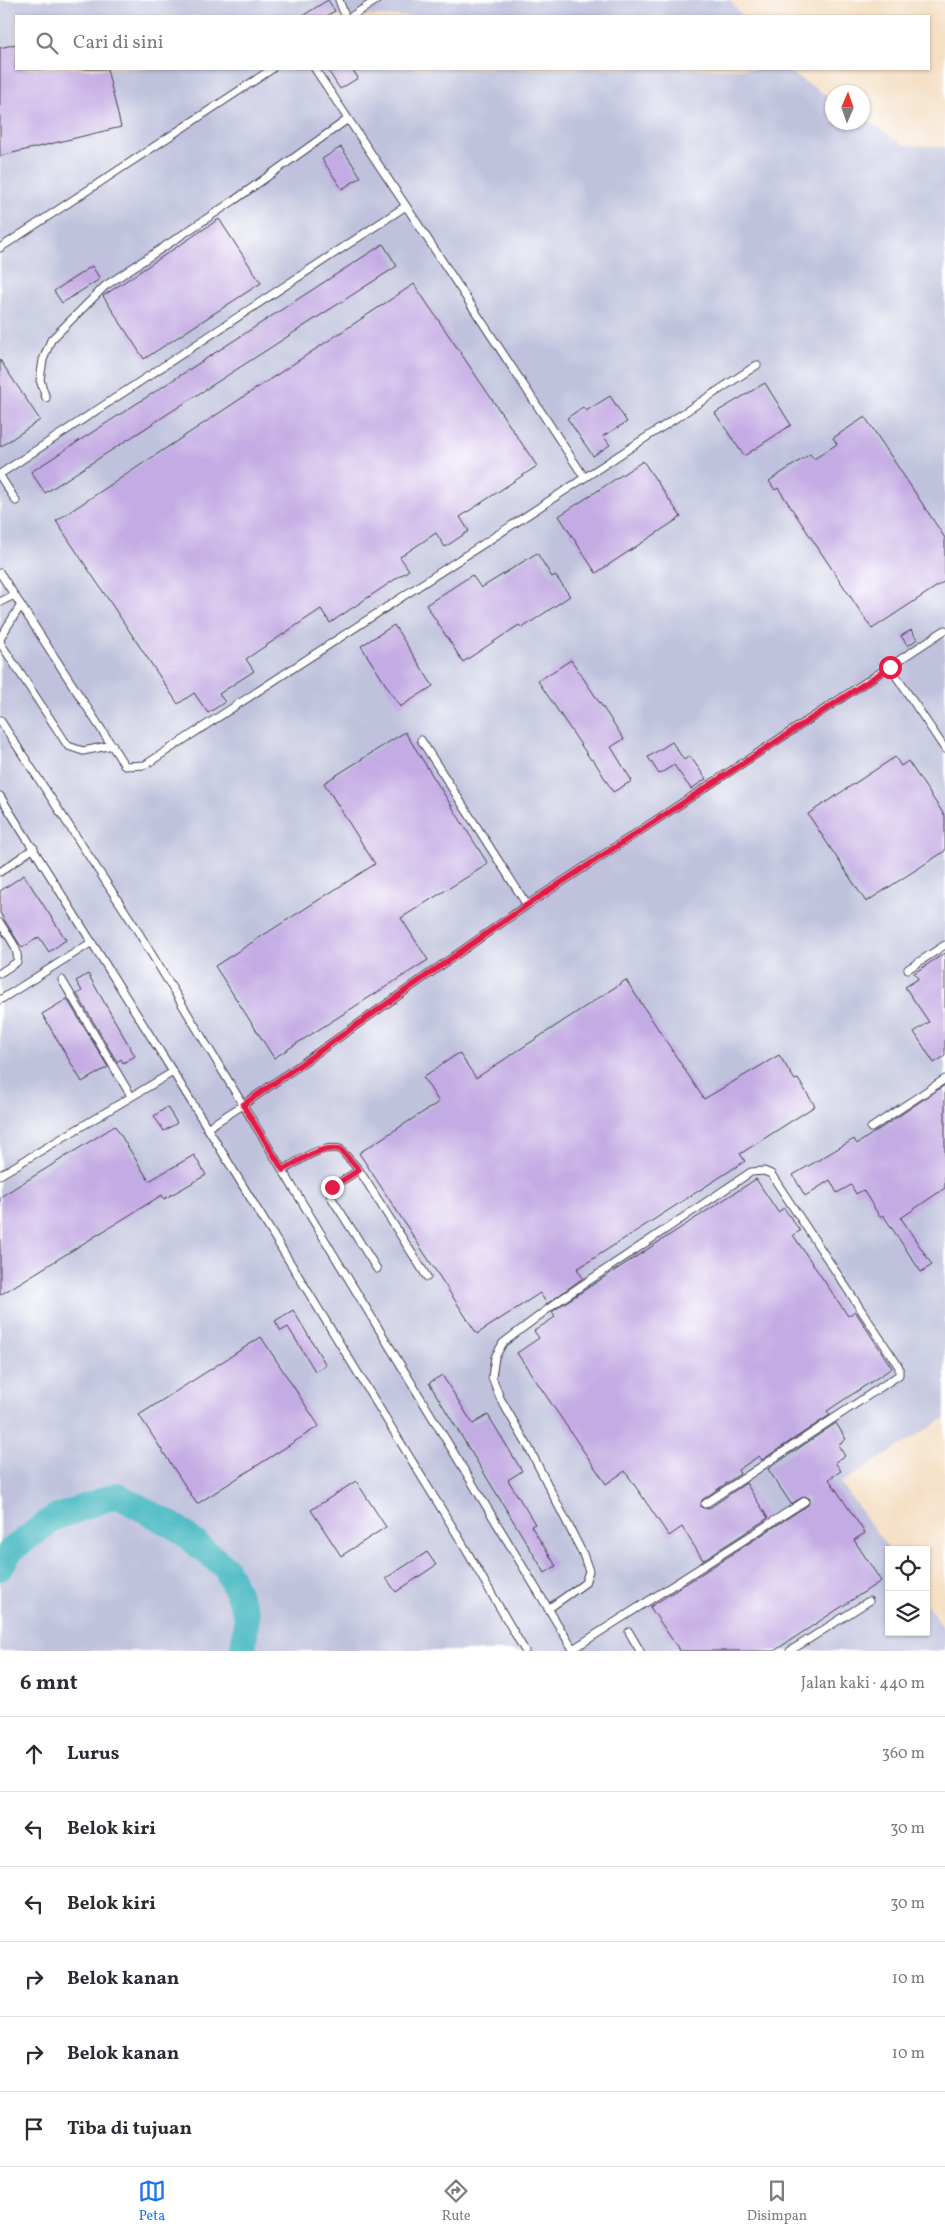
<!DOCTYPE html>
<html lang="id">
<head>
<meta charset="utf-8">
<style>
	:root { --surface:#fff; --page:#f7f7f7; --text:#2b2b33; --muted:#7c7c81; --line:#e1e1e2; --accent:#1a73e8 }
	body { margin:0; font-family:Vollkorn,serif; background:var(--page); color:var(--text) }
	.controls { position:absolute; right:15px; bottom:15px; display:grid; overflow:hidden; border-radius:0px; box-shadow:0 1px 4px #0004 }
	.controls button { width:45px; height:45px; display:grid; place-items:center; padding:0; border:0; border-bottom:1px solid var(--line); background:var(--surface); color:var(--text); font:25px sans-serif }
	.compass { position:absolute; left:825px; top:85px; width:45px; height:45px; border-radius:50%; background:var(--surface); box-shadow:0 1px 4px #0004; rotate:2deg }
	.stop { position:absolute; width:15px; height:15px; margin:-11px; border:4px solid #e11d48; border-radius:50%; background:#fff }
	.stop.end { background:#e11d48; border-color:#fff; box-shadow:0 1px 5px #0008 }
	.list { margin:0; padding:0; list-style:none }
	h2 { display:flex; justify-content:space-between; align-items:center; height:65px; margin:0; padding:0 20px; font-size:21px }
	h2 small { font-size:16px; font-weight:400; color:var(--muted) }
	.list li { display:grid; grid-template-columns:32px 1fr auto; gap:15px; align-items:center; box-sizing:border-box; height:75px; padding:0 20px; border-top:1px solid var(--line) }
	.list b { display:block; font-size:19px; white-space:nowrap }
	.list em { font-size:16px; font-style:normal; color:var(--muted) }
	.icon { flex:none; width:28px; height:28px; fill:none; stroke:currentColor; stroke-width:2; stroke-linecap:round; stroke-linejoin:round }
	.map { position:relative; flex:none; width:945px; height:1651px; overflow:hidden }
	.search { position:absolute; background:var(--surface); box-shadow:0 1px 4px #0004; left:15px; right:15px; top:15px; height:55px; display:flex; align-items:center; gap:12px; box-sizing:border-box; padding:0 18px; border-radius:0px; color:var(--muted); font-size:19px }
	.sheet { height:515px; background:var(--surface) }
	nav { display:flex; justify-content:space-around; align-items:center; box-sizing:border-box; height:70px; border-top:1px solid var(--line); background:var(--surface); font-size:14px; color:var(--muted) }
	nav a { display:grid; justify-items:center; gap:2px }
	nav .on { color:var(--accent) }
	.map>svg:first-child { display:block }
	.industrial { fill:#c0c2dd }
	.lines { fill:none; stroke-linecap:round; stroke-linejoin:round }
	.river { stroke:#4bbac3; stroke-width:26 }
	.building { fill:#c3abe3 }
	.lane-casing { stroke:#423e50; stroke-width:9 }
	.lane { stroke:#fff; stroke-width:7 }
	.route { stroke:#e11d48; stroke-width:6 }
</style>
</head>
<body>
<div class="map">
<svg width="945" height="1651" viewBox="0 0 945 1651">
	<rect width="100%" height="100%" fill="#fff"/>
	<filter id="ink" filterUnits="userSpaceOnUse"><feTurbulence type="fractalNoise" baseFrequency=".02" numOctaves="2"/><feDisplacementMap in="SourceGraphic" scale="10" xChannelSelector="R" yChannelSelector="G"/><feConvolveMatrix kernelMatrix="1 2 1 2 8 2 1 2 1" color-interpolation-filters="sRGB"/></filter>
	<filter id="wash" filterUnits="userSpaceOnUse"><feTurbulence type="fractalNoise" baseFrequency=".0096" numOctaves="4" result="noise"/><feDisplacementMap in="SourceGraphic" scale="20" xChannelSelector="R" yChannelSelector="G"/><feGaussianBlur stdDeviation="1.12" result="paint"/><feColorMatrix in="noise" values="0 0 0 0 0 0 0 0 0 0 0 0 0 0 0 0 0 1.4 0 .05"/><feComposite in="paint" operator="in"/></filter>
	<g filter="url(#wash)">
		<rect width="100%" height="100%" fill="#f5e0c6"/>
		<polygon class="industrial" points="0,0 730,0 742,16 16,16 16,69 785,69 832,99 832,122 862,122 863,118 904,145 945,147 945,1418 841,1483 889,1550 889,1632 926,1632 926,1603 945,1630 945,1651 0,1651"/>
		<g class="lines">
			<polyline class="river" points="0,1568 11,1550 54,1518 117,1495 177,1528 226,1568 247,1615 243,1651"/>
		</g>
		<g id="blocks">
			<g class="building">
				<polygon points="328,0 335,11 326,16 302,16"/>
				<polygon points="16,44 16,69 107,69 121,127 0,156 0,48"/>
				<polygon points="327,69 352,69 358,78 340,89"/>
				<polygon points="341,147 361,177 342,189 322,159"/>
				<polygon points="219,219 261,283 144,359 103,296"/>
				<polygon points="383,244 397,266 45,493 31,472"/>
				<polygon points="92,266 100,279 62,303 54,291"/>
				<polygon points="414,284 537,466 460,517 469,531 445,547 436,533 400,557 409,570 330,623 321,609 246,659 254,671 219,694 225,702 208,713 194,693 178,704 56,521"/>
				<polygon points="0,360 40,420 0,447"/>
				<polygon points="765,383 791,425 744,456 715,413"/>
				<polygon points="610,396 627,422 603,436 610,445 593,456 567,418 583,407 586,411"/>
				<polygon points="865,417 945,538 945,581 872,629 778,488 775,490 769,481 810,454 814,459 837,444 833,438"/>
				<polygon points="643,461 681,517 596,573 559,516"/>
				<polygon points="537,553 552,577 555,575 570,596 522,628 519,625 463,662 426,605 472,575 481,588"/>
				<polygon points="394,625 433,686 400,707 361,646"/>
				<polygon points="911,630 917,639 908,646 901,636"/>
				<polygon points="571,660 624,739 611,747 632,781 613,792 593,759 591,760 538,681"/>
				<polygon points="405,732 488,864 401,918 428,960 274,1058 215,966 375,864 324,783"/>
				<polygon points="672,742 684,760 690,756 706,779 691,789 674,765 659,774 648,757"/>
				<polygon points="895,757 901,766 908,761 945,816 945,851 866,902 808,814"/>
				<polygon points="24,875 66,940 49,952 39,937 22,948 0,913 0,891"/>
				<polygon points="945,953 945,1056 934,1063 914,1032 929,1022 905,987 918,979 914,973"/>
				<polygon points="88,974 135,1056 123,1063 121,1059 117,1062 77,994 82,991 76,981"/>
				<polygon points="626,980 704,1099 779,1055 795,1080 798,1079 815,1106 740,1154 745,1161 577,1269 583,1278 547,1304 540,1293 477,1334 359,1153 439,1102 423,1077 459,1053 476,1078"/>
				<polygon points="67,999 108,1067 82,1082 42,1014"/>
				<polygon points="945,1085 945,1188 901,1218 932,1265 921,1272 883,1215 880,1217 863,1190 856,1194 851,1185 837,1193 830,1180 805,1196 793,1175 854,1139 857,1144"/>
				<polygon points="167,1107 177,1123 164,1131 154,1116"/>
				<polygon points="115,1126 149,1181 194,1155 206,1175 164,1199 162,1195 0,1295 0,1197"/>
				<polygon points="756,1179 778,1212 784,1208 800,1231 793,1235 848,1316 855,1311 892,1368 827,1411 830,1415 762,1460 759,1456 738,1470 740,1474 702,1500 701,1507 708,1509 746,1483 768,1518 703,1560 682,1527 669,1536 625,1471 606,1484 517,1353 539,1338 534,1331 555,1317 552,1312 563,1304"/>
				<polygon points="293,1310 326,1365 315,1371 288,1327 281,1331 275,1321"/>
				<polygon points="261,1337 319,1426 197,1504 139,1415"/>
				<polygon points="442,1375 473,1424 488,1415 522,1471 508,1480 535,1524 531,1526 556,1566 545,1573 429,1383"/>
				<polygon points="836,1423 846,1439 838,1445 845,1456 835,1462 841,1471 829,1479 865,1533 854,1540 881,1581 774,1651 680,1651 650,1607 808,1505 810,1499 805,1496 791,1504 768,1469"/>
				<polygon points="356,1481 386,1527 341,1556 311,1510"/>
				<polygon points="427,1552 436,1565 396,1592 386,1578"/>
			</g>
		</g>
	</g>
	<g filter="url(#ink)">
		<use href="#blocks" fill-opacity="0" stroke="#423e50" stroke-width="1"/>
		<g class="lines">
			<g class="lane-casing">
				<g id="lane">
					<polyline points="339,0 345,16"/>
					<polyline points="352,16 377,0"/>
					<polyline points="406,206 584,477"/>
					<polyline points="0,248 272,69"/>
					<polyline points="46,398 40,380 43,360 51,340 105,286 236,199 348,119"/>
					<polyline points="0,474 406,206 315,69"/>
					<polyline points="0,476 16,501"/>
					<polyline points="0,573 125,766 145,765 757,365"/>
					<polyline points="0,602 14,595"/>
					<polyline points="0,638 1,644 68,746 83,751 113,745"/>
					<polyline points="0,638 21,605"/>
					<polyline points="890,667 945,749"/>
					<polyline points="0,720 134,925 574,1651"/>
					<polyline points="421,740 527,905"/>
					<polyline points="0,796 173,1072 455,1531 525,1651"/>
					<polyline points="0,872 34,848"/>
					<path d="M 0,923 C 7,935 20,948 17,962 L 0,973"/>
					<polyline points="908,969 945,945"/>
					<polyline points="62,980 131,1096"/>
					<polyline points="0,1000 92,942"/>
					<polyline points="207,1128 243,1105 527,905 945,630"/>
					<polyline points="871,1128 945,1079"/>
					<path d="M 283,1170 C 301,1160 319,1145 340,1149 L 359,1170 L 427,1277"/>
					<polyline points="359,1170 332,1187 330,1191 331,1197 377,1269"/>
					<polyline points="0,1175 173,1072"/>
					<polyline points="548,1609 585,1583 589,1571 583,1554 529,1448 500,1398 492,1377 495,1357 503,1343 560,1300 751,1172 764,1171 771,1174 899,1367 899,1375 705,1504"/>
					<polyline points="629,1632 640,1651"/>
					<polyline points="573,1649 805,1501"/>
					<polyline points="790,1651 869,1601"/>
				</g>
			</g>
			<use href="#lane" class="lane"/>
		</g>
	</g>
	<g class="lines" filter="url(#ink)">
		<path class="route" d="M 332,1187 L 359,1170 L 340,1149 C 319,1146 301,1160 283,1170 L 243,1105 L 527,905 L 890,667"/>
	</g>
</svg>
<div class="controls">
<button><svg class="icon" aria-label="locate" viewBox="0 0 24 24"><circle cx="12" cy="12" r="6"/><path d="M12 2v4M12 18v4M2 12h4M18 12h4"/></svg></button>
<button><svg class="icon" aria-label="layers" viewBox="0 0 24 24"><path d="M12 4l9 5-9 5-9-5zM3 14l9 5 9-5"/></svg></button>
</div>
<svg class="compass" viewBox="-18 -18 36 36"><path d="M0-13l5 13h-10z" fill="#e53935"/><path d="M0 13l5-13h-10z" fill="#7c7c81"/></svg>
<div class="stop" style="left:890px;top:667px"></div>
<div class="stop end" style="left:332px;top:1187px"></div>
<div class="search"><svg class="icon" aria-label="search" viewBox="0 0 24 24"><circle cx="10" cy="10" r="6"/><path d="M15 15l6 6"/></svg>Cari di sini</div>
</div>
<section class="sheet">
<h2>6 mnt<small>Jalan kaki · 440 m</small></h2>
<ul class="list">
<li><svg class="icon" aria-label="ahead" viewBox="0 0 24 24"><path d="M12 20V5M6 11l6-6 6 6"/></svg><div><b>Lurus</b></div><em>360 m</em></li>
<li><svg class="icon" aria-label="left" viewBox="0 0 24 24"><path d="M17 20v-9H6M10 6l-5 5 5 5"/></svg><div><b>Belok kiri</b></div><em>30 m</em></li>
<li><svg class="icon" aria-label="left" viewBox="0 0 24 24"><path d="M17 20v-9H6M10 6l-5 5 5 5"/></svg><div><b>Belok kiri</b></div><em>30 m</em></li>
<li><svg class="icon" aria-label="right" viewBox="0 0 24 24"><path d="M7 20v-9h11M14 6l5 5-5 5"/></svg><div><b>Belok kanan</b></div><em>10 m</em></li>
<li><svg class="icon" aria-label="right" viewBox="0 0 24 24"><path d="M7 20v-9h11M14 6l5 5-5 5"/></svg><div><b>Belok kanan</b></div><em>10 m</em></li>
<li><svg class="icon" aria-label="arrive" viewBox="0 0 24 24"><path d="M6 21V4h12l-3 4 3 4H6"/></svg><div><b>Tiba di tujuan</b></div></li>
</ul>
</section>
<nav>
<a class="on"><svg class="icon" aria-label="map" viewBox="0 0 24 24"><path d="M3 6l6-2 6 2 6-2v14l-6 2-6-2-6 2zM9 4v14M15 6v14"/></svg>Peta</a>
<a><svg class="icon" aria-label="directions" viewBox="0 0 24 24"><path d="M12 3l9 9-9 9-9-9zM9 14v-3h6M13 9l2 2-2 2"/></svg>Rute</a>
<a><svg class="icon" aria-label="saved" viewBox="0 0 24 24"><path d="M7 4h10v16l-5-4-5 4z"/></svg>Disimpan</a>
</nav>
</body>
</html>
